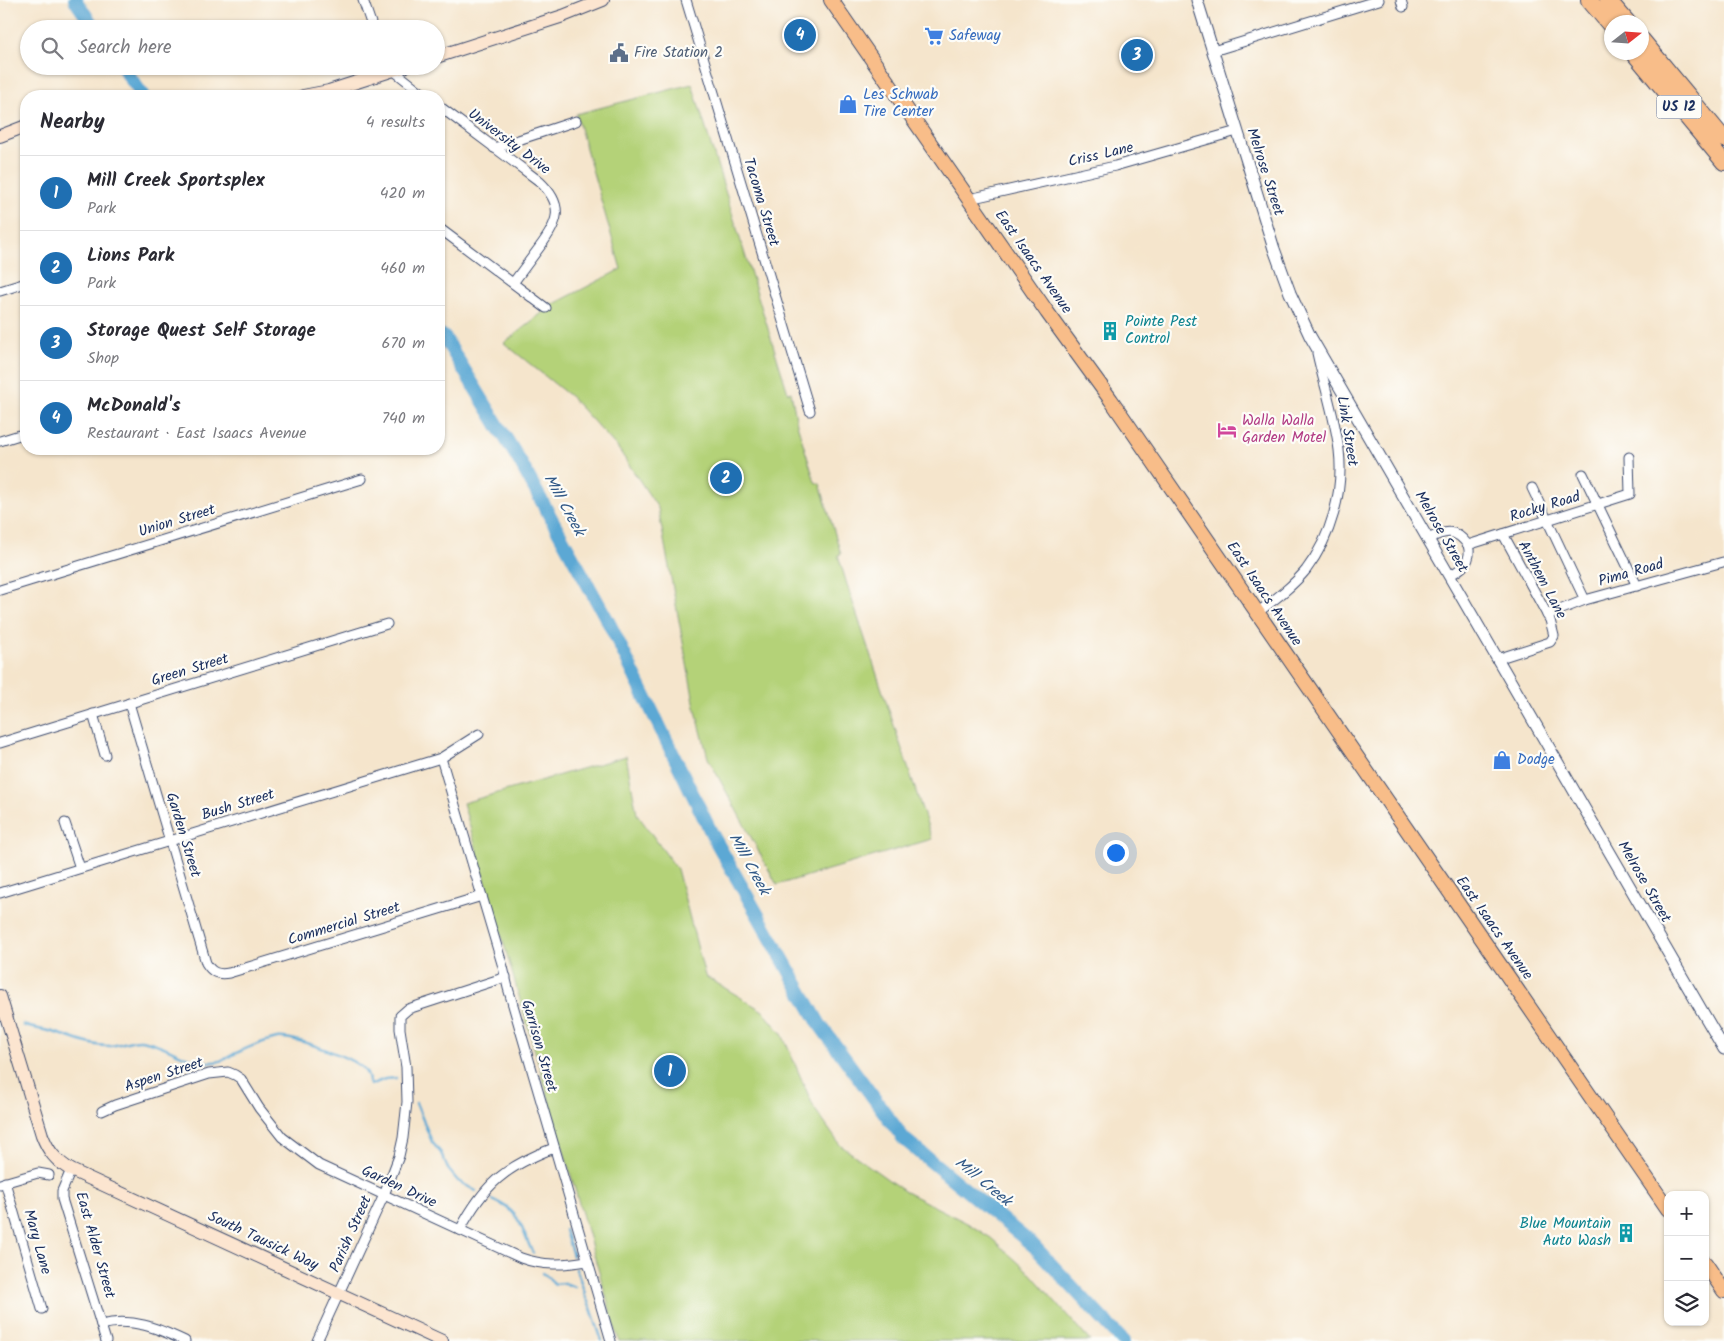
<!DOCTYPE html>
<html lang="en">
<head>
<meta charset="utf-8">
<style>
	:root { --surface:#fff; --page:#f2f2f3; --text:#2b2b33; --muted:#7c7c81; --line:#e1e1e2; --accent:#1f6fb2 }
	body { margin:0; font-family:Kalam,sans-serif; background:var(--page); color:var(--text) }
	.controls { position:absolute; right:15px; bottom:15px; display:grid; overflow:hidden; border-radius:10px; box-shadow:0 1px 4px #0004 }
	.controls button { width:45px; height:45px; display:grid; place-items:center; padding:0; border:0; border-bottom:1px solid var(--line); background:var(--surface); color:var(--text); font:25px sans-serif }
	.compass { position:absolute; left:1604px; top:15px; width:45px; height:45px; border-radius:50%; background:var(--surface); box-shadow:0 1px 4px #0004; rotate:73deg }
	.you { position:absolute; left:1115px; top:852px; width:18px; height:18px; margin:-12px; border:4px solid #fff; border-radius:50%; background:#1a73e8; box-shadow:0 0 0 8px #1a73e833 }
	.badge { display:grid; place-items:center; width:32px; height:32px; border-radius:50%; background:var(--accent); color:#fff; font-size:16px; font-weight:700 }
	.pin { position:absolute; translate:-50% -50%; border:2px solid #fff; box-shadow:0 1px 5px #0006 }
	.list { margin:0; padding:0; list-style:none }
	h2 { display:flex; justify-content:space-between; align-items:center; height:65px; margin:0; padding:0 20px; font-size:21px }
	h2 small { font-size:16px; font-weight:400; color:var(--muted) }
	.list li { display:grid; grid-template-columns:32px 1fr auto; gap:15px; align-items:center; box-sizing:border-box; height:75px; padding:0 20px; border-top:1px solid var(--line) }
	.list b { display:block; font-size:19px; white-space:nowrap }
	.list p { margin:0; font-size:16px; white-space:nowrap; color:var(--muted) }
	.list em { font-size:16px; font-style:normal; color:var(--muted) }
	.icon { flex:none; width:28px; height:28px; fill:none; stroke:currentColor; stroke-width:2; stroke-linecap:round; stroke-linejoin:round }
	.map { position:relative; flex:none; width:1724px; height:1341px; overflow:hidden }
	.search { position:absolute; background:var(--surface); box-shadow:0 1px 4px #0004; left:20px; top:20px; width:425px; height:55px; display:flex; align-items:center; gap:12px; box-sizing:border-box; padding:0 18px; border-radius:28px; color:var(--muted); font-size:19px }
	.panel { position:absolute; background:var(--surface); box-shadow:0 1px 4px #0004; left:20px; top:90px; width:425px; height:365px; border-radius:20px }
	.map>svg:first-child { display:block }
	.green { fill:#b4d278; stroke:#68806b }
	.lines { fill:none; stroke-linecap:round; stroke-linejoin:round }
	.stream { stroke:#5ca8d4; stroke-width:2.5 }
	.river { stroke:#5ca8d4; stroke-width:14 }
	.minor-casing { stroke:#3c4a6e; stroke-width:11 }
	.tertiary-casing { stroke:#3c4a6e; stroke-width:13 }
	.secondary-casing { stroke:#3c4a6e; stroke-width:14 }
	.primary-casing { stroke:#3c4a6e; stroke-width:16 }
	.motorway-casing { stroke:#3c4a6e; stroke-width:18 }
	.minor { stroke:#fff; stroke-width:9 }
	.tertiary { stroke:#fff; stroke-width:11 }
	.secondary { stroke:#fce5d0; stroke-width:12 }
	.primary { stroke:#f8bd89; stroke-width:14 }
	.motorway { stroke:#f8bd89; stroke-width:16 }
	.labels { text-anchor:middle; dominant-baseline:central; stroke-width:4.5; stroke-linejoin:round; paint-order:stroke }
	.shield { fill:#fdfcf7; stroke:#5f6c8c; stroke-width:1 }
	.shield-label { font-size:14px; font-weight:bold; fill:#1b2f5e }
	.shop-label { font-size:15px; fill:#366cbe; stroke:#fdfcf7; text-anchor:start }
	.service-label { font-size:15px; fill:#4e5e75; stroke:#fdfcf7; text-anchor:start }
	.street-label { font-size:15px; fill:#1b2f5e; stroke:#fdfcf7 }
	.culture-label { font-size:15px; fill:#0d838f; stroke:#fdfcf7; text-anchor:start }
	.hotel-label { font-size:15px; fill:#b23c85; stroke:#fdfcf7; text-anchor:start }
	.water-label { font-size:16px; font-style:italic; fill:#325987; stroke:#fdfcf7 }
</style>
</head>
<body>
<div class="map">
<svg width="1724" height="1341" viewBox="0 0 1724 1341">
	<rect width="100%" height="100%" fill="#fdfcf7"/>
	<filter id="ink" filterUnits="userSpaceOnUse"><feTurbulence type="fractalNoise" baseFrequency=".02" numOctaves="2"/><feDisplacementMap in="SourceGraphic" scale="10" xChannelSelector="R" yChannelSelector="G"/><feConvolveMatrix kernelMatrix="1 2 1 2 8 2 1 2 1" color-interpolation-filters="sRGB"/></filter>
	<filter id="wash" filterUnits="userSpaceOnUse"><feTurbulence type="fractalNoise" baseFrequency=".0096" numOctaves="4" result="noise"/><feDisplacementMap in="SourceGraphic" scale="20" xChannelSelector="R" yChannelSelector="G"/><feGaussianBlur stdDeviation="1.12" result="paint"/><feColorMatrix in="noise" values="0 0 0 0 0 0 0 0 0 0 0 0 0 0 0 0 0 1.4 0 .05"/><feComposite in="paint" operator="in"/></filter>
	<g filter="url(#wash)">
		<rect width="100%" height="100%" fill="#f5e5cc"/>
		<g class="green">
			<polygon points="692,84 788,393 791,392 797,424 815,482 820,484 841,554 838,555 849,591 932,839 777,885 708,758 695,707 658,508 617,447 571,397 504,343 552,305 621,269 576,114"/>
			<polygon points="626,756 637,814 677,869 705,976 763,1011 782,1034 814,1108 840,1145 904,1191 967,1223 991,1238 1030,1273 1090,1341 619,1341 463,803"/>
		</g>
		<g class="lines">
			<g class="stream">
				<path d="M 23,1025 C 33,1029 43,1029 53,1032 C 71,1037 89,1046 108,1046 C 119,1046 130,1039 141,1040 C 166,1043 188,1064 213,1062 C 222,1062 227,1058 234,1054 C 247,1048 263,1041 277,1038 C 293,1036 356,1058 365,1071 C 368,1074 369,1081 370,1085 L 385,1079 L 396,1078"/>
				<polyline points="416,1103 432,1142 441,1153 448,1169 458,1181 476,1191"/>
				<path d="M 493,1200 C 523,1213 519,1226 533,1253"/>
				<polyline points="565,1230 573,1256"/>
				<polyline points="576,1269 585,1293"/>
				<polyline points="543,1273 555,1284 564,1283 575,1287"/>
				<polyline points="584,1294 591,1308 602,1341"/>
			</g>
			<g class="river">
				<polyline points="75,0 95,29"/>
				<polyline points="122,66 143,96"/>
				<polyline points="439,334 444,337 519,460 609,623 713,836 820,1025 904,1139 1034,1246 1123,1341"/>
			</g>
		</g>
	</g>
	<g filter="url(#ink)">
		<g class="lines">
			<g class="minor-casing">
				<g id="minor">
					<polyline points="363,0 373,29"/>
					<polyline points="686,0 810,411"/>
					<polyline points="1401,0 1403,7"/>
					<polyline points="1213,51 1379,0"/>
					<polyline points="389,67 426,96"/>
					<path d="M 439,106 L 539,181 C 566,206 558,223 539,248 C 530,260 522,271 513,283"/>
					<polyline points="494,148 576,121"/>
					<polyline points="969,199 1115,166 1237,131"/>
					<polyline points="439,228 546,308"/>
					<polyline points="0,291 26,283"/>
					<polyline points="0,441 26,433"/>
					<polyline points="1583,474 1637,586"/>
					<polyline points="1532,488 1585,600"/>
					<path d="M 1428,539 C 1446,530 1455,528 1468,545 L 1630,494 L 1629,457"/>
					<path d="M 1449,576 C 1462,569 1473,561 1468,545"/>
					<polyline points="0,590 362,479"/>
					<path d="M 1257,613 C 1274,600 1292,587 1306,570 C 1331,537 1344,492 1339,450 C 1335,417 1324,385 1317,353"/>
					<polyline points="1547,615 1585,600 1723,562"/>
					<polyline points="1497,659 1550,642 1554,636 1550,620 1503,534"/>
					<path d="M 129,703 L 206,963 C 212,973 218,975 229,973 L 482,896"/>
					<polyline points="93,714 105,755"/>
					<polyline points="0,743 387,624"/>
					<polyline points="441,758 503,967 508,988 611,1341"/>
					<polyline points="65,823 80,868"/>
					<polyline points="0,893 441,758 479,734"/>
					<path d="M 102,1111 L 115,1105 L 209,1074 L 228,1072 L 235,1075 L 241,1079 L 259,1108 L 282,1137 L 319,1165 L 521,1258 C 543,1266 564,1265 587,1261"/>
					<polyline points="71,1170 62,1191 62,1199 106,1341"/>
					<polyline points="5,1182 42,1309"/>
					<polyline points="0,1184 38,1173 49,1175"/>
					<path d="M 460,1230 C 484,1184 506,1166 554,1148"/>
					<path d="M 101,1325 C 132,1317 157,1328 185,1341"/>
					<polyline points="317,1341 384,1195 399,1156 403,1138 407,1102 406,1067 400,1029 400,1016 408,1009 506,977"/>
				</g>
			</g>
			<g class="tertiary-casing">
				<polyline id="tertiary" points="1197,0 1274,249 1290,293 1310,336 1724,1049"/>
			</g>
			<g class="secondary-casing">
				<g id="secondary">
					<polyline points="436,57 563,16 603,0"/>
					<polyline points="303,96 329,91 406,66"/>
					<polyline points="0,136 26,126"/>
					<path d="M 0,996 L 42,1135 C 48,1151 56,1161 71,1170 L 442,1341"/>
				</g>
			</g>
			<g class="primary-casing">
				<g id="primary">
					<polyline points="831,0 1047,312 1111,400 1668,1209"/>
					<polyline points="1705,1263 1724,1291"/>
				</g>
			</g>
			<g class="motorway-casing">
				<g id="motorway">
					<polyline points="1589,0 1612,27"/>
					<polyline points="1608,0 1627,22"/>
					<polyline points="1642,40 1724,139"/>
					<polyline points="1633,52 1724,162"/>
				</g>
			</g>
			<use href="#minor" class="minor"/>
			<use href="#tertiary" class="tertiary"/>
			<use href="#secondary" class="secondary"/>
			<use href="#primary" class="primary"/>
			<use href="#motorway" class="motorway"/>
		</g>
	</g>
	<defs>
		<g id="supermarket-bare" transform="scale(1.5)"><path d="M-6-5.5h2.5l.6 2H6L4.5 2H-2.5L-4.4-4H-6ZM-1.5 3.2a1.3 1.3 0 1 0 .1 0ZM3 3.2a1.3 1.3 0 1 0 .1 0Z" fill="#3f7fe0" stroke="#fdfcf7" stroke-width="2.5" paint-order="stroke"/></g>
		<g id="civic-bare" transform="scale(1.5)"><path d="M-.6-6.5H3V-4.5H.6V-3L4-1V1h2V6H-6V1h2V-1L-.6-3ZM-1.2 2.5V6h2.4V2.5Z" fill="#5c6f8a" stroke="#fdfcf7" stroke-width="2.5" paint-order="stroke"/></g>
		<g id="shop-bare" transform="scale(1.5)"><path d="M-5-2.5h2.3a2.7 3.5 0 0 1 5.4 0H5L5.5 6h-11ZM-1.5-2.5h3a1.5 2.3 0 0 0-3 0Z" fill="#3f7fe0" stroke="#fdfcf7" stroke-width="2.5" paint-order="stroke"/></g>
		<g id="building-bare" transform="scale(1.5)"><path d="M-4-6H4V6H1V3H-1V6H-4ZM-2.5-4.3h1.7v1.8h-1.7ZM.8-4.3h1.7v1.8H.8ZM-2.5-1h1.7V.8h-1.7ZM.8-1h1.7V.8H.8Z" fill="#0f9aa8" stroke="#fdfcf7" stroke-width="2.5" paint-order="stroke"/></g>
		<g id="hotel-bare" transform="scale(1.5)"><path d="M-6-4.5h1.5V1H6V5H4.5V3h-9V5H-6ZM-4 0a1.8 1.8 0 1 1 3.6 0ZM.5 0V-2.5h3Q6-2.5 6 0Z" fill="#d1479c" stroke="#fdfcf7" stroke-width="2.5" paint-order="stroke"/></g>
	</defs>
	<g fill-rule="evenodd">
		<use href="#supermarket-bare" x="934" y="36"/>
		<use href="#civic-bare" x="619" y="53"/>
		<use href="#shop-bare" x="848" y="104"/>
		<use href="#building-bare" x="1110" y="331"/>
		<use href="#hotel-bare" x="1227" y="430"/>
		<use href="#shop-bare" x="1502" y="760"/>
		<use href="#building-bare" x="1626" y="1233"/>
	</g>
	<g class="labels">
		<rect class="shield" x="1656.5" y="95.5" width="45" height="23" rx="4"/>
		<g class="shield-label">
			<text x="1679" y="107">US 12</text>
		</g>
		<g class="shop-label">
			<text x="949" y="36">Safeway</text>
			<text x="863" y="95">Les Schwab<tspan x="863" dy="17">Tire Center</tspan></text>
			<text x="1517" y="760">Dodge</text>
		</g>
		<g class="service-label">
			<text x="634" y="53">Fire Station 2</text>
		</g>
		<g class="street-label">
			<text transform="translate(509 142) rotate(37)">University Drive</text>
			<text transform="translate(1101 155) rotate(-13)">Criss Lane</text>
			<text transform="translate(1265 172) rotate(72)">Melrose Street</text>
			<text transform="translate(761 202) rotate(73)">Tacoma Street</text>
			<text transform="translate(1033 262) rotate(55)">East Isaacs Avenue</text>
			<text transform="translate(1347 431) rotate(81)">Link Street</text>
			<text transform="translate(1545 507) rotate(-17)">Rocky Road</text>
			<text transform="translate(177 521) rotate(-17)">Union Street</text>
			<text transform="translate(1441 532) rotate(60)">Melrose Street</text>
			<text transform="translate(1631 573) rotate(-16)">Pima Road</text>
			<text transform="translate(1542 580) rotate(62)">Anthem Lane</text>
			<text transform="translate(1264 594) rotate(56)">East Isaacs Avenue</text>
			<text transform="translate(190 670) rotate(-17)">Green Street</text>
			<text transform="translate(238 805) rotate(-17)">Bush Street</text>
			<text transform="translate(183 835) rotate(73)">Garden Street</text>
			<text transform="translate(1644 882) rotate(60)">Melrose Street</text>
			<text transform="translate(344 924) rotate(-17)">Commercial Street</text>
			<text transform="translate(1494 928) rotate(55)">East Isaacs Avenue</text>
			<text transform="translate(539 1046) rotate(74)">Garrison Street</text>
			<text transform="translate(164 1075) rotate(-18)">Aspen Street</text>
			<text transform="translate(399 1187) rotate(25)">Garden Drive</text>
			<text transform="translate(351 1234) rotate(-66)">Parish Street</text>
			<text transform="translate(263 1241) rotate(25)">South Tausick Way</text>
			<text transform="translate(37 1242) rotate(74)">Mary Lane</text>
			<text transform="translate(95 1245) rotate(74)">East Alder Street</text>
		</g>
		<g class="culture-label">
			<text x="1125" y="322">Pointe Pest<tspan x="1125" dy="17">Control</tspan></text>
			<text x="1611" y="1224" text-anchor="end">Blue Mountain<tspan x="1611" dy="17">Auto Wash</tspan></text>
		</g>
		<g class="hotel-label">
			<text x="1242" y="421">Walla Walla<tspan x="1242" dy="17">Garden Motel</tspan></text>
		</g>
		<g class="water-label">
			<text transform="translate(564 505) rotate(61)">Mill Creek</text>
			<text transform="translate(749 864) rotate(61)">Mill Creek</text>
			<text transform="translate(983 1182) rotate(39)">Mill Creek</text>
		</g>
	</g>
</svg>
<div class="controls">
<button>+</button>
<button>−</button>
<button><svg class="icon" aria-label="layers" viewBox="0 0 24 24"><path d="M12 4l9 5-9 5-9-5zM3 14l9 5 9-5"/></svg></button>
</div>
<svg class="compass" viewBox="-18 -18 36 36"><path d="M0-13l5 13h-10z" fill="#e53935"/><path d="M0 13l5-13h-10z" fill="#7c7c81"/></svg>
<div class="you"></div>
<div class="pin badge" style="left:670px;top:1071px">1</div>
<div class="pin badge" style="left:726px;top:478px">2</div>
<div class="pin badge" style="left:1137px;top:55px">3</div>
<div class="pin badge" style="left:800px;top:35px">4</div>
<div class="search"><svg class="icon" aria-label="search" viewBox="0 0 24 24"><circle cx="10" cy="10" r="6"/><path d="M15 15l6 6"/></svg>Search here</div>
<section class="panel">
<h2>Nearby<small>4 results</small></h2>
<ul class="list">
<li><span class="badge">1</span><div><b>Mill Creek Sportsplex</b><p>Park</p></div><em>420 m</em></li>
<li><span class="badge">2</span><div><b>Lions Park</b><p>Park</p></div><em>460 m</em></li>
<li><span class="badge">3</span><div><b>Storage Quest Self Storage</b><p>Shop</p></div><em>670 m</em></li>
<li><span class="badge">4</span><div><b>McDonald's</b><p>Restaurant · East Isaacs Avenue</p></div><em>740 m</em></li>
</ul>
</section>
</div>
</body>
</html>
